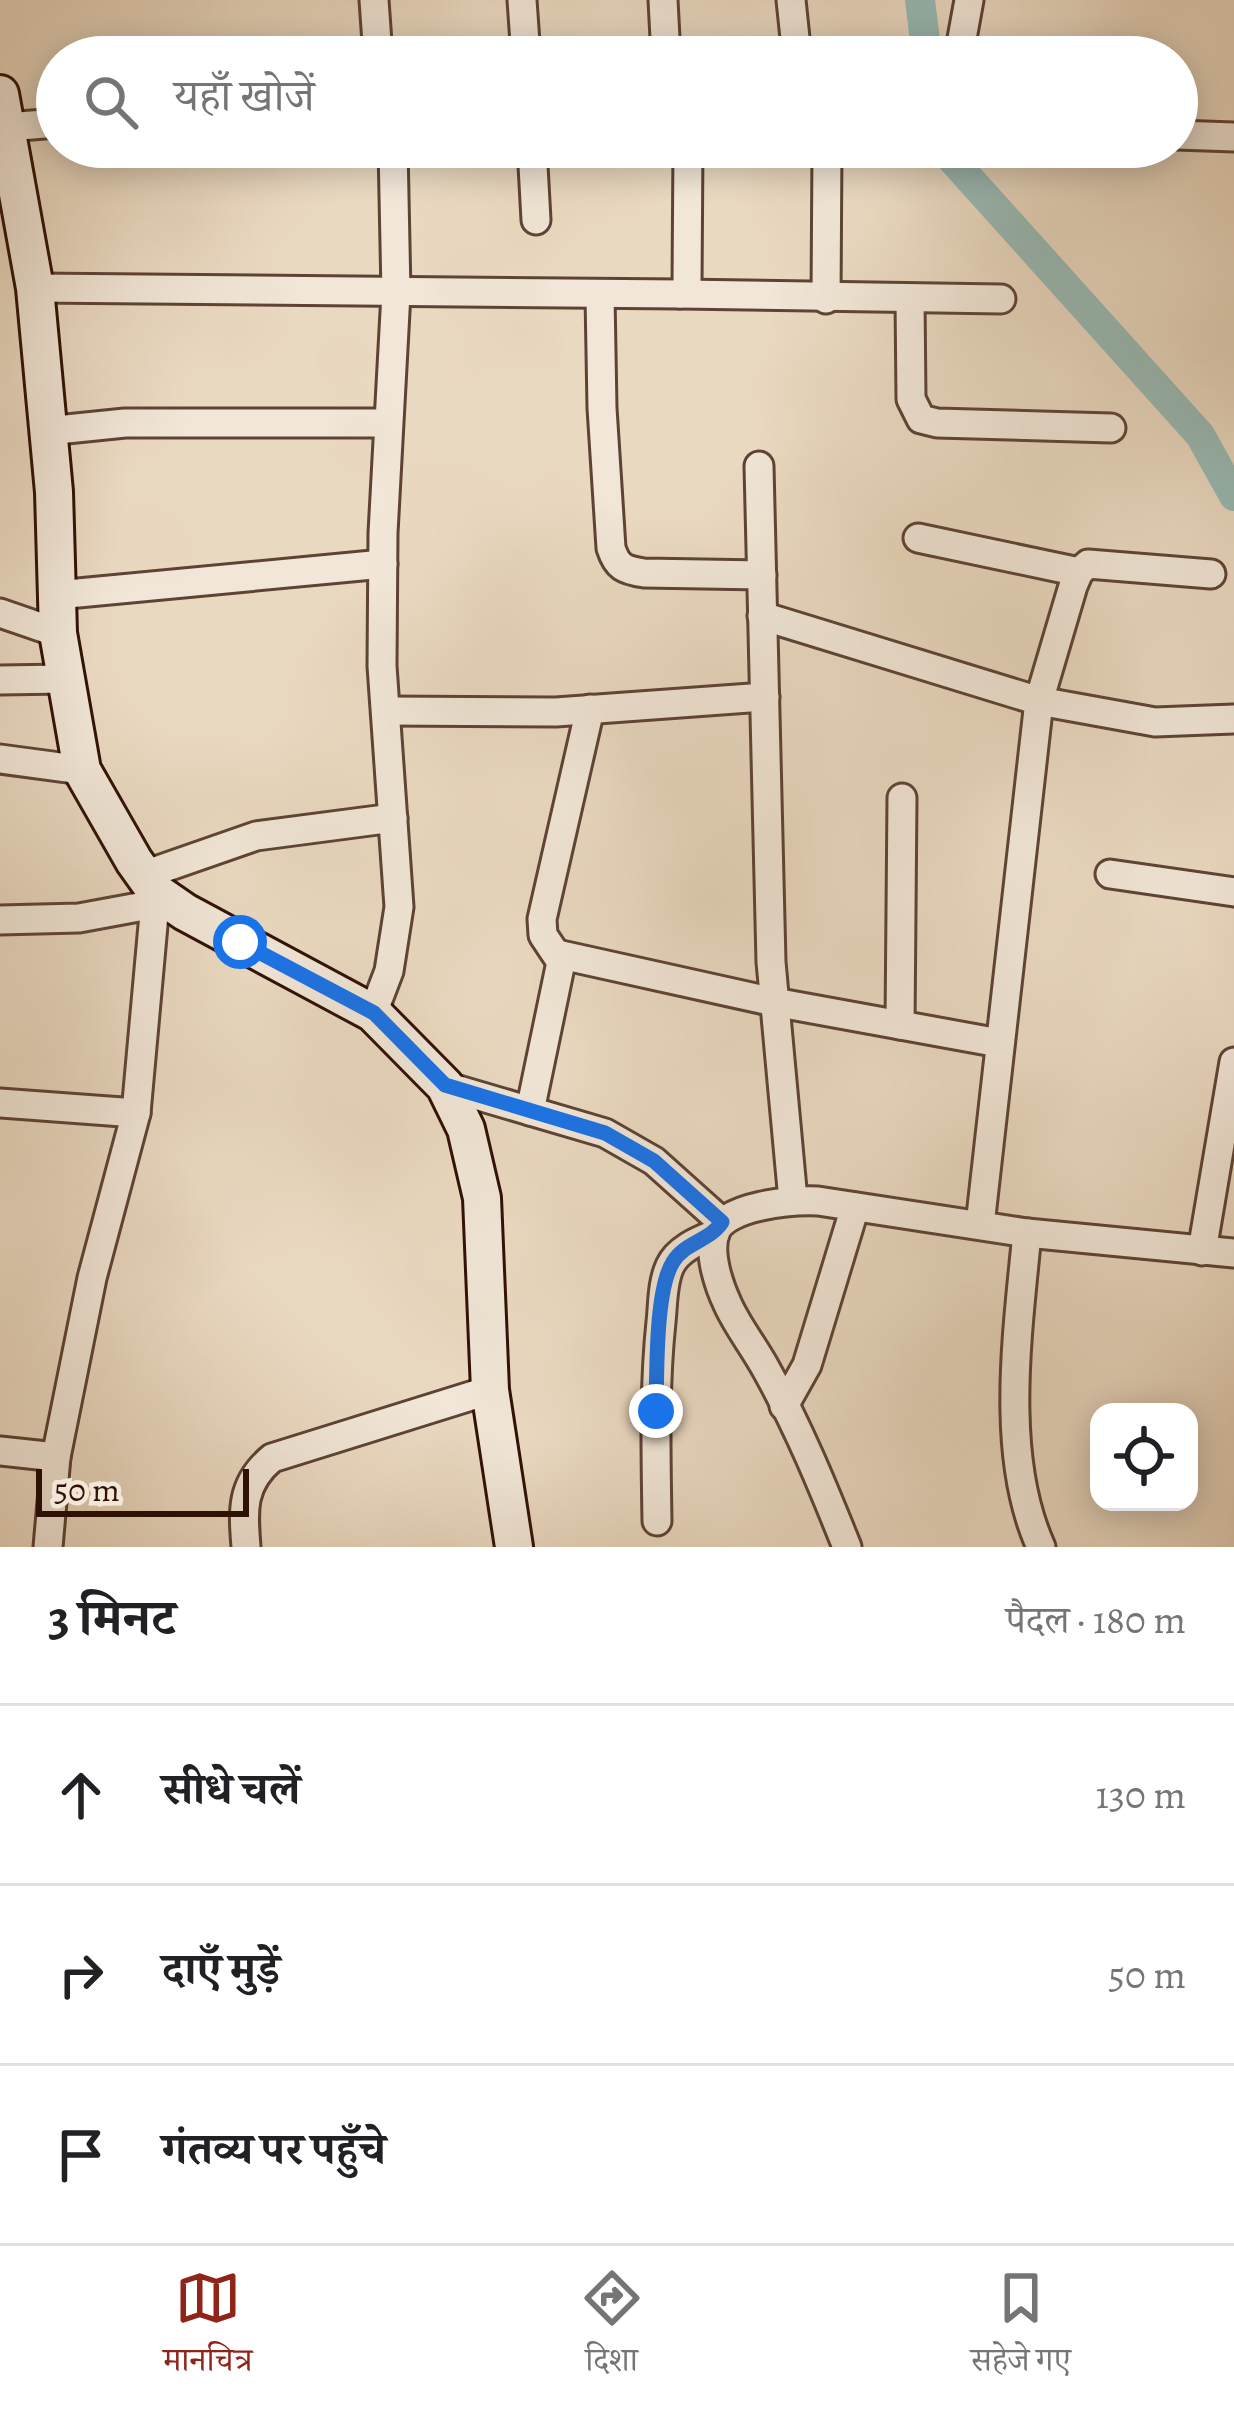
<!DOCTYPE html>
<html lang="hi">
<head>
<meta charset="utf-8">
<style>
	:root { --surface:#fff; --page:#f2f2f2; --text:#202124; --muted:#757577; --line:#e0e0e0; --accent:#8f2418 }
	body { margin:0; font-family:Alegreya,"Noto Serif Devanagari",serif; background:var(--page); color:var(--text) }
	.controls { position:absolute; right:36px; bottom:36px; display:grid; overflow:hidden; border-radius:24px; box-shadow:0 6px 30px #0003 }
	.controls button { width:108px; height:108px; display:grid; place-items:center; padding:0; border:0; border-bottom:3px solid var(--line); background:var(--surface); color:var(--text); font:60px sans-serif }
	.scale { position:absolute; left:36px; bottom:30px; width:213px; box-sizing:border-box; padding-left:12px; border:6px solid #301106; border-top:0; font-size:33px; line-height:42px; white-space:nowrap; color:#301106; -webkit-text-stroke:9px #f1e6d7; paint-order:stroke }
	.stop { position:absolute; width:36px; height:36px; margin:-27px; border:9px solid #1a73e8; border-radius:50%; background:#fff }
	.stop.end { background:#1a73e8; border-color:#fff; box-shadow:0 3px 12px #0008 }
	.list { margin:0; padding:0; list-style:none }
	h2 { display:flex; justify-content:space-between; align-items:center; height:156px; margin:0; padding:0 48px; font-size:51px }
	h2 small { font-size:39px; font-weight:400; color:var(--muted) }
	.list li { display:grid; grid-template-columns:78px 1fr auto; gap:36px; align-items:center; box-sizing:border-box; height:180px; padding:0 48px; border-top:3px solid var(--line) }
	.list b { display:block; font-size:45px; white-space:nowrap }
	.list em { font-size:39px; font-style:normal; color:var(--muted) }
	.icon { flex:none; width:66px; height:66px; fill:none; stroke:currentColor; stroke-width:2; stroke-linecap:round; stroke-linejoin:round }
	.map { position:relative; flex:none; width:1234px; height:1547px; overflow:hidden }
	.search { position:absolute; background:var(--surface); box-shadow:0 6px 30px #0003; left:36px; right:36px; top:36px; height:132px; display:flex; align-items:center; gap:30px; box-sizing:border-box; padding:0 42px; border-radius:66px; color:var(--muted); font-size:45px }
	.sheet { height:696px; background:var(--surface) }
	nav { display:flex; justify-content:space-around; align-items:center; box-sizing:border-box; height:168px; border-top:3px solid var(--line); background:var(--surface); font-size:33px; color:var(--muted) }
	nav a { display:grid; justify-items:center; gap:6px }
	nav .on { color:var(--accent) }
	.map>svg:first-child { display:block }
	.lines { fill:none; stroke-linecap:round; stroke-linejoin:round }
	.canal { stroke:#98bab5; stroke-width:30 }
	.street-casing { stroke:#5e4335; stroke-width:33 }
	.secondary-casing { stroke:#301106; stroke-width:42 }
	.street { stroke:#f1e6d7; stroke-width:27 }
	.secondary { stroke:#f1e6d7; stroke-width:36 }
	.route { stroke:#1a73e8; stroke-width:15 }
</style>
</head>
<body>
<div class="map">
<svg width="1234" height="1547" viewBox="0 0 1234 1547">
	<rect width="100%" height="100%" fill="#ead9c1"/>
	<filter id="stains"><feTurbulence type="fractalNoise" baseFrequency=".00167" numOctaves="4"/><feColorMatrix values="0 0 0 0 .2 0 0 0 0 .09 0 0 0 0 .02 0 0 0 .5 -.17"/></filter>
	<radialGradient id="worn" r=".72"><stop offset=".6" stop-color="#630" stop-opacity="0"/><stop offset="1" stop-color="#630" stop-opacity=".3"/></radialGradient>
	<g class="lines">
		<g class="canal">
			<polyline points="920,0 927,57"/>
			<polyline points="941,147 1200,435 1234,496"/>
		</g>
		<g class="street-casing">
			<g id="street">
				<polyline points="374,0 378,57"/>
				<polyline points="522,0 526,57"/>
				<polyline points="663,0 666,57"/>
				<polyline points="791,0 797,57"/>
				<polyline points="926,57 953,53 961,44 969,0"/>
				<polyline points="7,127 57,123"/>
				<polyline points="1177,135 1234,137"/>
				<polyline points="532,147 536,220"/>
				<polyline points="35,288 680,294 687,286 688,147"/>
				<polyline points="680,294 1001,299"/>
				<path d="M 600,296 L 602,408 L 611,548 C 617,567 624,570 644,573 L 762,575"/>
				<polyline points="826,299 827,147"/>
				<polyline points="910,299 911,399 921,419 937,423 1111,428"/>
				<polyline points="47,431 125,423 388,423"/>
				<polyline points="759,466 771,962 793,1200"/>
				<polyline points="918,538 1079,572"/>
				<polyline points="57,595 383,564"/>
				<polyline points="0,613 58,633"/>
				<polyline points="762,616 1039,701 1155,722 1234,719"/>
				<polyline points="0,680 64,679"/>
				<polyline points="386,711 556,712 765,697"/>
				<polyline points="0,759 82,770"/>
				<polyline points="1110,874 1234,892"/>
				<polyline points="144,875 256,836 393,818"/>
				<polyline points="0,920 79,918 155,904"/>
				<polyline points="557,954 774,1002 999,1043"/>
				<polyline points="373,1013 389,971 399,907 382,666 383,533 396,293 393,147"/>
				<polyline points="900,1025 902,798"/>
				<polyline points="445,1086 605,1133 654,1161 722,1222"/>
				<polyline points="0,1103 136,1113"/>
				<polyline points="530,1111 561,962 543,935 542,919 590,709"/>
				<polyline points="980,1225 1039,701 1073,586 1079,572 1088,564 1211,574"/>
				<path d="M 1027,1233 C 1018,1330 999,1455 1041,1547"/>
				<polyline points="1202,1251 1234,1062"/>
				<polyline points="784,1406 807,1365 855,1207"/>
				<polyline points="0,1451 56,1457"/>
				<path d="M 657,1521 C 656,1455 654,1388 661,1322 C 663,1305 662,1283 670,1266 C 678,1249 698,1241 715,1234"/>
				<polyline points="48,1547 56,1457 92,1278 136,1113 156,892"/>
				<path d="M 246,1547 C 243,1510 241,1484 272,1458 L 490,1390"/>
				<path d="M 847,1547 C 823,1487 798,1426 766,1369 C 754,1347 738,1327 728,1305 C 719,1286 708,1254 715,1233 C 725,1205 793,1200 818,1201 L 1027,1233 L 1234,1253"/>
			</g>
		</g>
		<g class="secondary-casing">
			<polyline id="secondary" points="0,94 35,288 54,492 58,633 82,770 134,861 156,892 185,912 373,1013 445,1086 466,1129 482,1198 490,1390 514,1547"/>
		</g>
		<use href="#street" class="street"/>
		<use href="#secondary" class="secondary"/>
	</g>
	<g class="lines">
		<path class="route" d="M 240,942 L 374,1013 L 445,1085 L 605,1133 L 654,1161 L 722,1222 C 710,1241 685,1242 673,1262 C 655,1290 657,1376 656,1411"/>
	</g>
	<rect width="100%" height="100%" filter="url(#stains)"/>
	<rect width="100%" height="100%" fill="url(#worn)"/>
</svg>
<div class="controls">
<button><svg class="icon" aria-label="locate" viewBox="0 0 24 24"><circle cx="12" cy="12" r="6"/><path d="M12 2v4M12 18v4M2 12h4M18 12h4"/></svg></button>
</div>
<div class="scale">50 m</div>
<div class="stop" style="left:240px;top:942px"></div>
<div class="stop end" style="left:656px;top:1411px"></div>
<div class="search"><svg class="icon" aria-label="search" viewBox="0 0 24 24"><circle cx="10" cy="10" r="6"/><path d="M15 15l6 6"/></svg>यहाँ खोजें</div>
</div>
<section class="sheet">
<h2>3 मिनट<small>पैदल · 180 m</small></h2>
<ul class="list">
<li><svg class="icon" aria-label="ahead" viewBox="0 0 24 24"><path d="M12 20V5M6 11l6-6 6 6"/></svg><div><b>सीधे चलें</b></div><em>130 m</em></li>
<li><svg class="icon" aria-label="right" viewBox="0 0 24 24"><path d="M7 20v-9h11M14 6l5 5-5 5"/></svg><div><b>दाएँ मुड़ें</b></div><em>50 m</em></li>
<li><svg class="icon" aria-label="arrive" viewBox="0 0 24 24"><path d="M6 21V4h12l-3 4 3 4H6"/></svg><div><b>गंतव्य पर पहुँचे</b></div></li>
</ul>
</section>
<nav>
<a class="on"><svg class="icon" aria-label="map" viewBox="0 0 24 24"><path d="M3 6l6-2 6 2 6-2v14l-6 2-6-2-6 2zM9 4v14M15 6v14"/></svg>मानचित्र</a>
<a><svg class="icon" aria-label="directions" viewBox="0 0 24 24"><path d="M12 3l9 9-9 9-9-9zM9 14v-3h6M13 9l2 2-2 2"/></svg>दिशा</a>
<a><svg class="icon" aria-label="saved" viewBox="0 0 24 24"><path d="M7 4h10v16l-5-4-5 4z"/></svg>सहेजे गए</a>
</nav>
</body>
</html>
